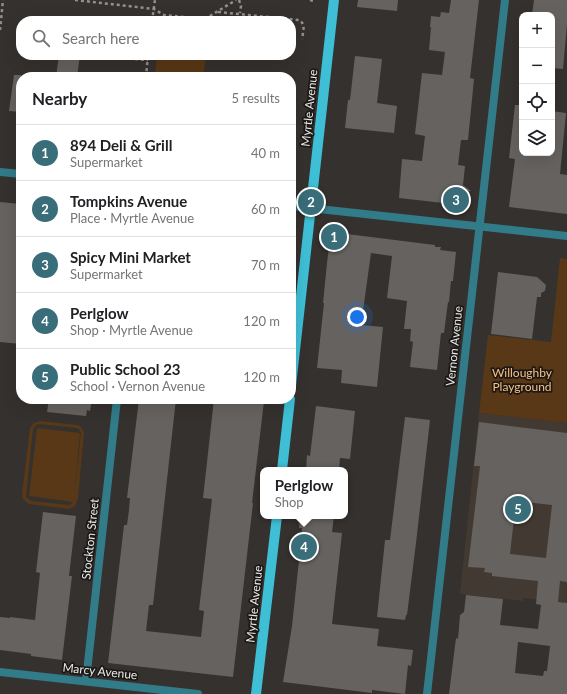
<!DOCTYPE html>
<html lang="en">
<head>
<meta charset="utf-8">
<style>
	:root { --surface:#fff; --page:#f6f6f6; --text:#202124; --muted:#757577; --line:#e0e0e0; --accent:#386d79 }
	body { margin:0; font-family:Lato,sans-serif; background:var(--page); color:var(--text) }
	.controls { position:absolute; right:12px; top:12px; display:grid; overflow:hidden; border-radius:8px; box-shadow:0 4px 16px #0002 }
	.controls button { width:36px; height:36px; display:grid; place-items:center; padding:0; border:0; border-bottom:1px solid var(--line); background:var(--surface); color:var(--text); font:20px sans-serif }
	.you { position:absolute; left:357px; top:317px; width:14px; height:14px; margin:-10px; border:3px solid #fff; border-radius:50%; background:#1a73e8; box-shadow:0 0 0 6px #1a73e833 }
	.badge { display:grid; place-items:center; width:26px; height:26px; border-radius:50%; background:var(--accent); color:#fff; font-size:13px; font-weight:700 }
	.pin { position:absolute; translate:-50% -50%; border:2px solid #fff; box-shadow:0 1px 4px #0006 }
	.popup { position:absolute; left:260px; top:467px; width:88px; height:52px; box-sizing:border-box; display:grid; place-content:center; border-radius:8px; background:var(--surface); filter:drop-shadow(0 1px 3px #0005); font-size:13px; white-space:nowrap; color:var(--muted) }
	.popup b { font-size:15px; color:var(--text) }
	.popup::after { content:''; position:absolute; left:50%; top:100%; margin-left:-8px; border:8px solid transparent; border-top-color:var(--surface) }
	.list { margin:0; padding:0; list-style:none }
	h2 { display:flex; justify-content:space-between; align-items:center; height:52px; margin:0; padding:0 16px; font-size:17px }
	h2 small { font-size:13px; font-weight:400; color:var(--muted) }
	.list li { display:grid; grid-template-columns:26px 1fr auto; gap:12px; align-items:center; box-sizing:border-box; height:56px; padding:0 16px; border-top:1px solid var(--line) }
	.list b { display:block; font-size:15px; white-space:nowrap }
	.list p { margin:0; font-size:13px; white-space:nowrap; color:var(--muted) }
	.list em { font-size:13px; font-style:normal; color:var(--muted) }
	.icon { flex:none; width:22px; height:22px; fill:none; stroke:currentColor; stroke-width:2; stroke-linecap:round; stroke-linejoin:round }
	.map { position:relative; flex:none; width:567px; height:694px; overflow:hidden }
	.search { position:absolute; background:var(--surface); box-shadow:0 4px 16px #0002; left:16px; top:16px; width:280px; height:44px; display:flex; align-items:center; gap:10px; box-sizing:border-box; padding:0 14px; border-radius:16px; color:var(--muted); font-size:15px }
	.panel { position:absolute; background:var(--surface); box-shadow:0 4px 16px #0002; left:16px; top:72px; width:280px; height:332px; border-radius:16px }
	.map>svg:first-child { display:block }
	.built { fill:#423a32 }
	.green { fill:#583816; fill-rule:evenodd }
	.building { fill:#66625f; fill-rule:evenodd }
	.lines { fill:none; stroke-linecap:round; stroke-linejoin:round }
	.path { stroke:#93908d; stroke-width:2.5; stroke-dasharray:3 3; stroke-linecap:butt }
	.street { stroke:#327b89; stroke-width:8 }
	.primary { stroke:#3fbfd6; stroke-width:10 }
	.labels { text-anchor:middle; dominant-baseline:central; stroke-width:3.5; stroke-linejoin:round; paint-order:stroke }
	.street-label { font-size:12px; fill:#ebe9e6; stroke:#1b1918 }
	.park-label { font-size:12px; fill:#ffbf7f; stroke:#1b1918 }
</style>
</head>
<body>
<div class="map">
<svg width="567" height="694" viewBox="0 0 567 694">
	<rect width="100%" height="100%" fill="#35312e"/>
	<polygon class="built" points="479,413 567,423 567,603 523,598 523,601 460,594"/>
	<g class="green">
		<polygon points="157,55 206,55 203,77 183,77 155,74"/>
		<polygon points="560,258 567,259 567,423 479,413 488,335 551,342"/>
		<path d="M 40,421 L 77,425 L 80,426 L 84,432 L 78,498 L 75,506 L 69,509 L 29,504 L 23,499 L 22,494 L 30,428 L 34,423 ZM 39,424 L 76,428 L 79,429 L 81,433 L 74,501 L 80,433 L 37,428 L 29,496 L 73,502 L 70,505 L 31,501 L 26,497 L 33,429 L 36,425 Z"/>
	</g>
	<g class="building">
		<polygon points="358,0 398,0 397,11 357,7"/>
		<polygon points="451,0 479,0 470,78 474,79 468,140 461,140 458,165 465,166 463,185 471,191 463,192 461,205 399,198 402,159 422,161 425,136 415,134 422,73 442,75 445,52 429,50 431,27 430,27 431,16 440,17 441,12 449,13"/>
		<polygon points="534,0 567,0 567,24 563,69 552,68 552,15 532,15"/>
		<polygon points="59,55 80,55 77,77 56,77"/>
		<polygon points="355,56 382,59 377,103 397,106 394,133 345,128 348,100 350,100"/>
		<polygon points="14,75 21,75 21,112 9,111"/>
		<polygon points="515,105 522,105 522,153 552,153 552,111 566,113 560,174 567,175 567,214 509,207 515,159 509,158"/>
		<polygon points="0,202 21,204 21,344 0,342"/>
		<polygon points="331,232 435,245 435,247 441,247 440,250 456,252 453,281 451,281 449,302 448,302 444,333 441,333 437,370 410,367 413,342 410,341 411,329 404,329 407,301 387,298 392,256 371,253 361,325 383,327 377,387 341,383 342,370 317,368 324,303 323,303 327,263"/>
		<polygon points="498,272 537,277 546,285 545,291 541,293 541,297 537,297 532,339 491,334"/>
		<polygon points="49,399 92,399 90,411 87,410 86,416 47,412"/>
		<polygon points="139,399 176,399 153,605 149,605 146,631 201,637 204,611 199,610 212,499 203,498 214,399 247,399 264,401 252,503 253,503 233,677 108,663 124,525 127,525 129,510 130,498 127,498"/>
		<polygon points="316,406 355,411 350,459 340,458 339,470 306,470 307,455 310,456"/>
		<polygon points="405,417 430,420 416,543 407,615 406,615 405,620 377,617 385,540 390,540"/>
		<path d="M 479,422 L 567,433 L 567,582 L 560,581 L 558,602 L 567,603 L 567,694 L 449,694 L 456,638 L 458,639 L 460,615 L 464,612 L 466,595 L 503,599 L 500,625 L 538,629 L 541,605 L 536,604 L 538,581 L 492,576 L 492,573 L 484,572 L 485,568 L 468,567 L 480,466 L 474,466 ZM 516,501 L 552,505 L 546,558 L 510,554 ZM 518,642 L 550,646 L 547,671 L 544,671 L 543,676 L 515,673 Z"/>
		<polygon points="43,512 76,516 69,576 72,576 62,660 31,656 31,654 0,650 0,617 10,618 10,617 35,620 40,573 36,572"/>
		<polygon points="300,516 334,516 332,532 342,533 332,624 379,629 377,646 413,650 411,666 408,665 405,694 372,690 372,693 283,682 292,626 301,541 302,528 299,528"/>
	</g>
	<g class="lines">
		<g class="path">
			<polyline points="75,0 154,9 164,15 205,19 236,0"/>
			<polyline points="239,0 241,6 240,13"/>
			<polyline points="310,0 314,1"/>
			<path d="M 218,12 L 299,20 C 306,24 303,32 302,39"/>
			<polyline points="152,21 155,0"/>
			<polyline points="0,30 3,0"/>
			<polyline points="87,55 148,60"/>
			<polyline points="146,77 148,55"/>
		</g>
		<g class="street">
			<polyline points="0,172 21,174"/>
			<polyline points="291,206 567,236"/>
			<polyline points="0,672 198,694"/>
			<polyline points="86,681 117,399"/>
			<polyline points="427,694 505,0"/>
		</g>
		<g class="primary">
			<polyline points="291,386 334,0"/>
			<polyline points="282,470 290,399"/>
			<polyline points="256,694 277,516"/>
		</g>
	</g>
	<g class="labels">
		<g class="street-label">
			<text transform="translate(309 108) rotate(-84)">Myrtle Avenue</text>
			<text transform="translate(454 346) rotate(-84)">Vernon Avenue</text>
			<text transform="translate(90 539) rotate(-84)">Stockton Street</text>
			<text transform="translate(254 604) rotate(-84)">Myrtle Avenue</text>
			<text transform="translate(100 671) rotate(6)">Marcy Avenue</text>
		</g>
		<g class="park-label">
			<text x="522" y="372">Willoughby<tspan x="522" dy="14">Playground</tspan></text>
		</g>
	</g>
</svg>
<div class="controls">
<button>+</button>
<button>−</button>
<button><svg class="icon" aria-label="locate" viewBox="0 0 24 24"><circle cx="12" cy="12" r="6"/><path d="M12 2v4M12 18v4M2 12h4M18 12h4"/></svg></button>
<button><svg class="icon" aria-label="layers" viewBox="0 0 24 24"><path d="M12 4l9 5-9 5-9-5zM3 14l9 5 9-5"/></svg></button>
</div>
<div class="you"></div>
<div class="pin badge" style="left:334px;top:237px">1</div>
<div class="pin badge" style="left:311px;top:202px">2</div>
<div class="pin badge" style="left:456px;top:200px">3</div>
<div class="pin badge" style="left:304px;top:547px">4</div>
<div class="popup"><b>Perlglow</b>Shop</div>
<div class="pin badge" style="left:518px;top:509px">5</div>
<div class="search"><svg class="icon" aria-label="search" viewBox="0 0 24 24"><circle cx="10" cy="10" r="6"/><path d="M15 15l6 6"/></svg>Search here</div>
<section class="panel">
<h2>Nearby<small>5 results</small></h2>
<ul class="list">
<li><span class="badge">1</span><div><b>894 Deli &amp; Grill</b><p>Supermarket</p></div><em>40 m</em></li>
<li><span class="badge">2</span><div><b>Tompkins Avenue</b><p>Place · Myrtle Avenue</p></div><em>60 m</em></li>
<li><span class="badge">3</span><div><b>Spicy Mini Market</b><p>Supermarket</p></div><em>70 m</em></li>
<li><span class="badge">4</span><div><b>Perlglow</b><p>Shop · Myrtle Avenue</p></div><em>120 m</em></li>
<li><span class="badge">5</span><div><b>Public School 23</b><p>School · Vernon Avenue</p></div><em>120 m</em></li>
</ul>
</section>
</div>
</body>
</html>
